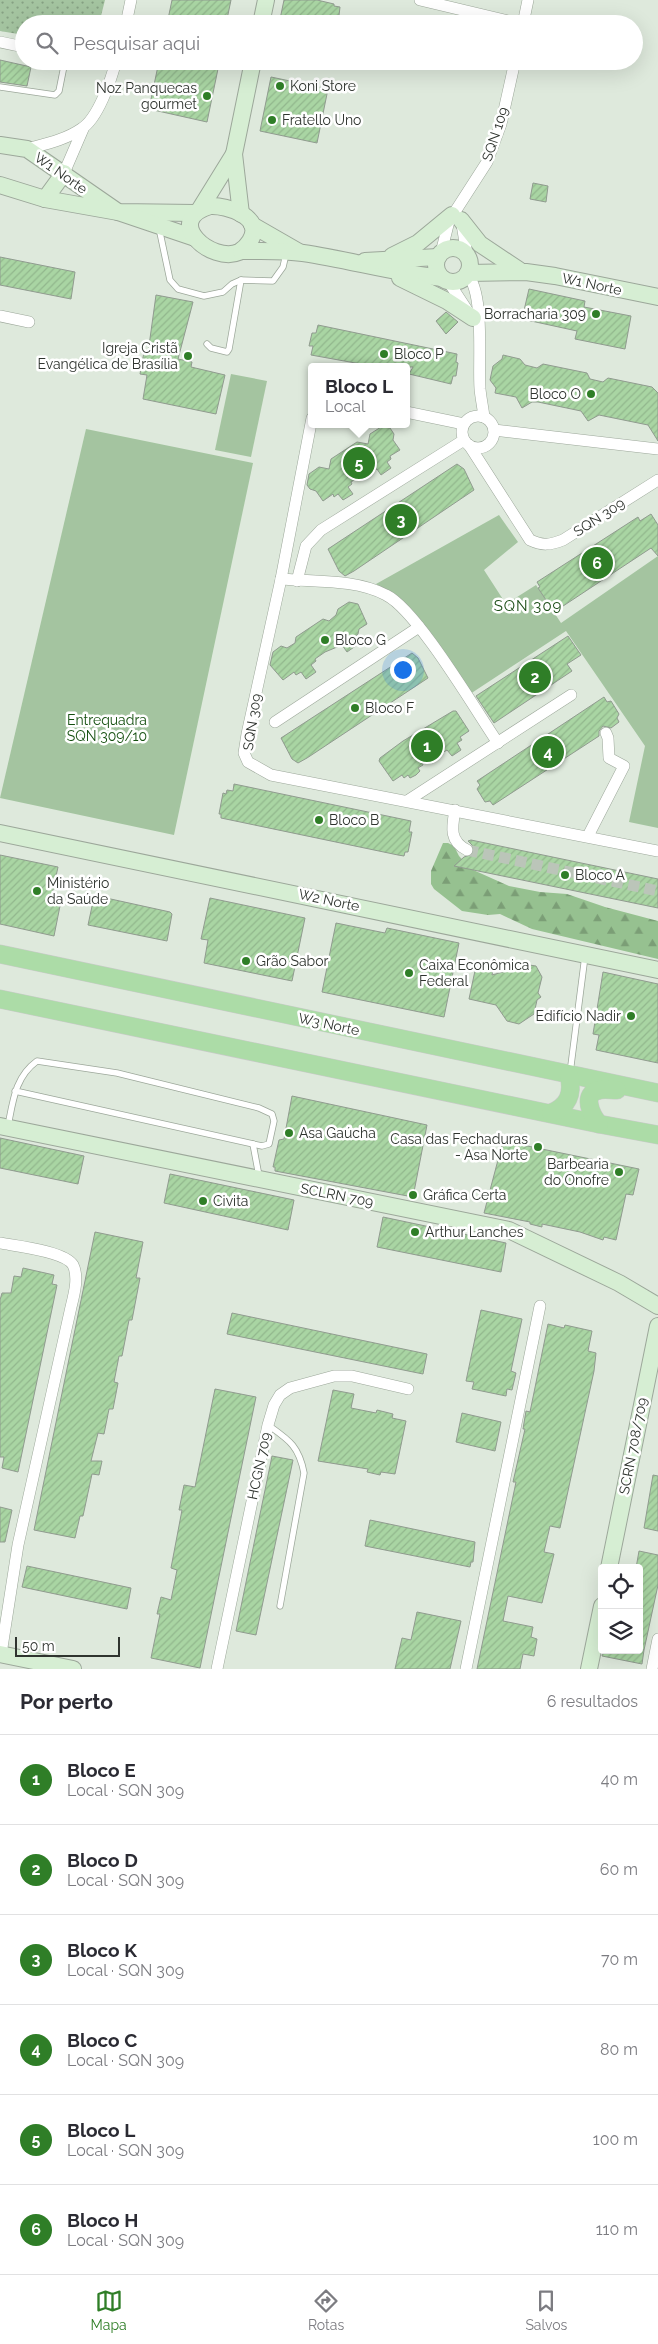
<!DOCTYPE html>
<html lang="pt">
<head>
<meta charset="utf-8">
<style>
	:root { --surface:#fff; --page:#f2f2f3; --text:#2b2b33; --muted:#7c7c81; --line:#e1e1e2; --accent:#2f7e27 }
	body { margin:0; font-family:Raleway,sans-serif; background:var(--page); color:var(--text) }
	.controls { position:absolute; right:15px; bottom:15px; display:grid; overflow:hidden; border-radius:5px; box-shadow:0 5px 20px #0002 }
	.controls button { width:45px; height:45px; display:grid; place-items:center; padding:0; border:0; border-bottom:1px solid var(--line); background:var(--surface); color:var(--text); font:25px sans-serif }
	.scale { position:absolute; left:15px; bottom:12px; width:105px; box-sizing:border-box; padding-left:5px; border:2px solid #2f342f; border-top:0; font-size:14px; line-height:18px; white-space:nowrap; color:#2f342f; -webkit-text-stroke:4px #fff; paint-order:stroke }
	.you { position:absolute; left:402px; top:669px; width:18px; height:18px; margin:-12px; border:4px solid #fff; border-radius:50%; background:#1a73e8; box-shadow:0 0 0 8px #1a73e833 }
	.badge { display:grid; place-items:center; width:32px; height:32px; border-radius:50%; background:var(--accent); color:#fff; font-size:16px; font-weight:700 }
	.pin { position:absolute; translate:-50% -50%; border:2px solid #fff; box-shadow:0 1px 5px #0006 }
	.popup { position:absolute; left:308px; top:363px; width:102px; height:65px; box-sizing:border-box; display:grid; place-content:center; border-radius:5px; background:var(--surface); filter:drop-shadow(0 1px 4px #0005); font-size:16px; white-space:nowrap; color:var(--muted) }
	.popup b { font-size:19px; color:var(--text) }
	.popup::after { content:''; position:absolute; left:50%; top:100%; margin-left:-10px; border:10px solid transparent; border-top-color:var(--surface) }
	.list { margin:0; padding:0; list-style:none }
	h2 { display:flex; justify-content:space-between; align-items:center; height:65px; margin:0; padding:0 20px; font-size:21px }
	h2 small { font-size:16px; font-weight:400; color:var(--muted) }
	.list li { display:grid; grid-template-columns:32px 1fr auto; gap:15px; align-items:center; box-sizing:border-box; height:90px; padding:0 20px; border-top:1px solid var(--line) }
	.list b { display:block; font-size:19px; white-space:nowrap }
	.list p { margin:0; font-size:16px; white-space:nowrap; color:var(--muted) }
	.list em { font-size:16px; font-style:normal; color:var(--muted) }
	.icon { flex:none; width:28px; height:28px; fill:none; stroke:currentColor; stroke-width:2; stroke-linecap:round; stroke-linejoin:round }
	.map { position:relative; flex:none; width:658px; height:1669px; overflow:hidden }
	.search { position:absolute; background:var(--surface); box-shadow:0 5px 20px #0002; left:15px; right:15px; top:15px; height:55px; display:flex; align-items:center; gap:12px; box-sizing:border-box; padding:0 18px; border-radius:28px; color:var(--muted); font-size:19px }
	.sheet { height:605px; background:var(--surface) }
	nav { display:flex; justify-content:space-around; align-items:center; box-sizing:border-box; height:70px; border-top:1px solid var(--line); background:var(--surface); font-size:14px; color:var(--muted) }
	nav a { display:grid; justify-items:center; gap:2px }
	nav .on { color:var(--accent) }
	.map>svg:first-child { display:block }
	.grass { fill:url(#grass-dots) }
	.forest { fill:url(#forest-firs) }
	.park { fill:#a4c4a0 }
	.building { fill:url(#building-hatch); stroke:#909b8f }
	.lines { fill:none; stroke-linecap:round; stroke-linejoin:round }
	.street-tunnel { stroke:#bbc5b9; stroke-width:11; stroke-dasharray:11 5.5; stroke-linecap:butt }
	.lane-casing { stroke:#9ca79a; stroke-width:7 }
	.street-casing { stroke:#9ca79a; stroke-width:12 }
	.secondary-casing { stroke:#9ca79a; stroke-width:18 }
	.primary-casing { stroke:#c9cac9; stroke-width:19 }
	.lane { stroke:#fff; stroke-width:5.5 }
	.street { stroke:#fff; stroke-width:11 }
	.secondary { stroke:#d6eed3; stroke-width:16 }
	.primary { stroke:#acdca7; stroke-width:18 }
	.poi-dot { fill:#2f7e27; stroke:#fff; stroke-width:2 }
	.labels { text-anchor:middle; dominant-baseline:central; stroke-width:5; stroke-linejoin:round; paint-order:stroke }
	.poi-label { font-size:14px; fill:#2f342f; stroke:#fff; text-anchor:start }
	.street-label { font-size:14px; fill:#2f342f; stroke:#fff }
	.park-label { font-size:14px; fill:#155010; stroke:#fff }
	.neighbourhood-label { font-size:15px; letter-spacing:1px; fill:#1b4d16; stroke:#fff }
</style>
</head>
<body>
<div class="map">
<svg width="658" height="1669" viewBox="0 0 658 1669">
	<defs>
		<pattern id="grass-dots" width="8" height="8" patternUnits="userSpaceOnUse" patternTransform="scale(1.25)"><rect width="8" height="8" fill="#a4c4a0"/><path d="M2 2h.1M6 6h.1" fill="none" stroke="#86a083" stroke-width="1.8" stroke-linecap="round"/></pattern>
		<pattern id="forest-firs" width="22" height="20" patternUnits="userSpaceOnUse" patternTransform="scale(1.25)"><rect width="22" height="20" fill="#96c190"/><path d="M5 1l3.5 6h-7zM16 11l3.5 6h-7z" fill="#7b9e76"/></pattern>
		<pattern id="building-hatch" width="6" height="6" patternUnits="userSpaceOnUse" patternTransform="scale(1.25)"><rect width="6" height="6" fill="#a9d5a3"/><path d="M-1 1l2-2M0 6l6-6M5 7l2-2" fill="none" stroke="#92b78d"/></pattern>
	</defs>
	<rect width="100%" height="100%" fill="#dee9dc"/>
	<polygon class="grass" points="0,0 105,0 99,24 24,24 24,35 0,31"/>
	<polygon class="forest" points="443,843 448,843 454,846 459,856 471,869 509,886 540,892 567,894 605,907 658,921 658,959 532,929 500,914 488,915 462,911 434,889 431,884 431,871"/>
	<g class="park">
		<polygon points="231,374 267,381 251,457 215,450"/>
		<polygon points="86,429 253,463 174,835 0,798"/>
		<polygon points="499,515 518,542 484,570 506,604 536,585 561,623 658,556 658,828 629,822 645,746 566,631 467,696 401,602 376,584"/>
	</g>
	<g class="building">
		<polygon points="172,0 231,0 226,24 167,24"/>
		<polygon points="284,0 317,0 334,4 334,6 340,7 338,24 279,24"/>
		<polygon points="0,60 31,67 27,86 0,82"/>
		<polygon points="159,61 204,61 219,64 207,122 149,109"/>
		<polygon points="271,77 328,89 317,143 260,131"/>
		<polygon points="533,183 548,186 546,202 530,199"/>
		<polygon points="0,257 75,272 71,299 0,285"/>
		<polygon points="529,289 585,301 584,307 631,316 625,349 575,339 577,331 522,319"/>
		<polygon points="156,295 193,302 178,359 192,362 191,367 225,375 216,414 143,399 147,375 140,374 144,352 148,353"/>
		<polygon points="446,312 458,322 446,334 436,321"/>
		<polygon points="318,325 457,354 456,362 458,363 456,376 453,376 451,384 409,374 413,367 363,367 361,364 311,355 313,346 309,346 312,333 316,333"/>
		<polygon points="503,355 520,359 525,365 537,368 543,364 587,373 590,379 603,382 608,378 652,387 658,393 658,441 648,425 599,415 588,421 581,411 538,402 532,402 522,408 516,397 495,393 496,388 490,380 493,366 502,359"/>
		<polygon points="381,427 390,428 394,434 393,440 400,450 390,456 391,459 387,462 391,468 381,475 377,469 373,471 371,469 351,482 352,484 348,487 353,494 343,500 338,494 334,497 333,494 323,501 316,491 310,489 307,485 309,474 319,467 329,469 331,459 357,442 368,444 370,434"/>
		<polygon points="457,464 464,469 474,490 354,571 345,576 339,571 328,549"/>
		<polygon points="651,514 658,525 658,556 651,548 554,612 538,588 540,587 537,582 638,517 640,521"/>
		<polygon points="349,602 358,604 367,624 359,629 358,634 353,638 357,645 347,652 342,645 325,652 315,659 316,661 311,665 316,672 306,679 301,672 296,675 294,672 283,680 270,665 273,652 281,646 287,648 295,643 296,637 323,619 329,621 336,615 338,609"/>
		<polygon points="568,636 581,655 567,664 572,671 494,723 476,696"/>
		<polygon points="412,653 418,658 428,678 307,758 298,763 292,759 281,738"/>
		<polygon points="604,697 607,702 611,701 619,714 617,718 619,722 611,728 603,726 599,731 599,736 493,805 490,801 485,802 477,789 480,785 477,781"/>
		<polygon points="453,711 456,711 469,731 460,737 462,740 457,743 461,750 452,756 447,750 442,753 440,750 422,762 423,765 418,768 420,771 416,775 410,778 408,775 404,778 402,775 393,781 379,761 380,758 403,741"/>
		<polygon points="234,784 411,821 409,832 412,832 408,852 405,852 404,856 398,855 221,818 221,814 219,814 223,793 226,794 227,790 233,791"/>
		<polygon points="471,840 658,879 658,908 454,866 464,857 473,854 474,847 468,841"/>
		<polygon points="0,855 58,867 50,904 60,906 54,936 0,924"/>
		<polygon points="97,896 170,912 172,914 167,941 88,925 94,897"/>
		<polygon points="210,898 305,918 292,981 204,963 208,940 201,939"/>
		<polygon points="336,923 385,933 387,928 459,943 444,1017 322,992"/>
		<polygon points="523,964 536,966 542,977 538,993 541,997 537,1000 534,1014 519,1024 507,1021 496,1005 469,999 476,966 493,970 492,975 517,968"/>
		<polygon points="603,972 658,984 658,1063 596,1050 599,1035 593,1034"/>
		<polygon points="292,1096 427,1125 413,1197 275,1171 275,1167 273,1167 279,1140 284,1139"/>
		<polygon points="0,1138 84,1156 78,1184 0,1168"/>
		<polygon points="503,1141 639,1169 633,1195 626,1194 616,1240 604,1237 603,1240 580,1232 542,1224 542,1227 530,1224 530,1222 484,1213"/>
		<polygon points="170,1174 294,1200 288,1230 164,1203"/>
		<polygon points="383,1217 506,1243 501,1272 377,1247"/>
		<polygon points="95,1232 143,1242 136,1278 140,1278 132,1320 129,1320 122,1356 119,1356 114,1382 118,1383 113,1409 109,1409 104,1434 98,1433 91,1461 102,1461 99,1475 92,1474 83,1516 80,1516 75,1538 34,1530"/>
		<polygon points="23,1268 54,1275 52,1284 57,1285 18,1472 2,1468 4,1457 0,1457 0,1300 2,1293 11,1293 14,1276 21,1277"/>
		<polygon points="481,1310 522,1319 511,1371 516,1373 512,1390 507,1389 506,1396 472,1389 474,1382 466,1381"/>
		<polygon points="232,1313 427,1354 423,1374 227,1334"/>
		<polygon points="548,1324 564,1328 565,1325 592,1331 588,1351 596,1353 594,1371 560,1528 550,1526 544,1552 554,1554 542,1603 508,1596 503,1621 533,1627 531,1637 537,1639 534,1656 523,1654 520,1669 477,1669 516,1482 513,1482 525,1429 523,1429 526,1411 530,1412"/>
		<polygon points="215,1389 256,1397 200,1668 151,1658 160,1614 157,1614 161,1597 171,1600 177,1570 171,1568 182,1510 179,1510 184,1485 195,1487"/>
		<polygon points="333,1390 354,1394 351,1408 376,1413 377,1410 393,1414 392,1418 406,1421 395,1474 381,1472 380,1475 367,1472 368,1469 318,1461"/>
		<polygon points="462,1413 501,1422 495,1451 456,1442"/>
		<polygon points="272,1456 293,1460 256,1635 236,1631"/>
		<polygon points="653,1475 658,1476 658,1531 644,1528"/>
		<polygon points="0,1507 12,1510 5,1542 0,1542"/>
		<polygon points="370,1520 475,1542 473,1562 471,1562 470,1567 365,1546"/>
		<polygon points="639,1551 658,1555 658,1585 644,1650 639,1650 639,1568 636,1568"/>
		<polygon points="27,1566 131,1588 127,1609 22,1587"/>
		<polygon points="417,1612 461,1621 450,1669 395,1669 402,1638 411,1640"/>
		<polygon points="603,1650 644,1650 642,1664 602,1656"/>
	</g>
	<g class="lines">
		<polyline class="street-tunnel" points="467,850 658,891"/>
		<g class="lane-casing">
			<g id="lane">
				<polyline points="0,87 55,95 59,91 65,61"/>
				<polyline points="159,228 170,280 178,289 204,296 223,292 232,284 241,280 273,281 283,267 286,254"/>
				<polyline points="207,344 211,348 227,352 229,349 241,280"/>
				<polyline points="570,1073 585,956"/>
				<path d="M 8,1126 C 13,1101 15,1077 37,1061 L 117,1073 L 259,1108 L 272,1114 L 274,1121 L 269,1144 L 262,1146 L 15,1091"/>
				<polyline points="253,1144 259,1176"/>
				<path d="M 268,1425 C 289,1440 299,1446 304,1473 L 280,1606"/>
			</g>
		</g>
		<g class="street-casing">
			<g id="street">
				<polyline points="420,0 521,24"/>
				<polyline points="126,24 131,0"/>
				<polyline points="523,24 528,0"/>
				<polyline points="0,42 24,47"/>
				<polyline points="97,61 115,65"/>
				<path d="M 27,149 C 45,144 65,140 81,129 C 98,119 111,80 116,61"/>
				<polyline points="64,173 83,129"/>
				<polyline points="462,224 467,255"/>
				<polyline points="441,253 449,221 487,162 501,124 515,61"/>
				<path d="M 467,274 C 485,293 478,362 480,389 C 481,399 483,408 484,417"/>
				<polyline points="448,281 469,313"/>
				<polyline points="0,316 29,322"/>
				<polyline points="406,412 464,424"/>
				<circle cx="478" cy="432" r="16"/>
				<polyline points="312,418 281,579 247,734 244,753 248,762 271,775 658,851"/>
				<polyline points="494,430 658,449"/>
				<path d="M 469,445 L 530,540 C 543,546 550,545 563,540 L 658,480"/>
				<path d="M 281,579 C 315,582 356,579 386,595 C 417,610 476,711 498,743"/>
				<polyline points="297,581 306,546 321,530 464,440"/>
				<polyline points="275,722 419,627"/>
				<polyline points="407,801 571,695"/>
				<path d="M 455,810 C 452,827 449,841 467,850"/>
				<polyline points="588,836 624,766 609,758 608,738 606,733"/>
				<path d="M 0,1243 C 16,1246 65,1251 73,1265 C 79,1277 74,1295 71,1307 L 18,1545 L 1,1654"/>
				<polyline points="217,1669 268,1425 274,1405 280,1395 290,1388 334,1376 352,1376 408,1389"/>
				<polyline points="466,1669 540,1306"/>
				<polyline points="652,1669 658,1639"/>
			</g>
		</g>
		<g class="secondary-casing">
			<g id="secondary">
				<polyline points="261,24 266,0"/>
				<polyline points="0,145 27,149 118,212 195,213"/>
				<polyline points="0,185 45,199 118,212 195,238"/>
				<polyline points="45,199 64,173"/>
				<path d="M 210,206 C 227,205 265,217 250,241 C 247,246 244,249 239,252 C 212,264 162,221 210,206 Z"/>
				<polyline points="200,209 234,154"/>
				<polyline points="241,214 234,154 253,61"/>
				<polyline points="461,220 480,244 519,270"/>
				<polyline points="252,225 299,252"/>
				<circle cx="453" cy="265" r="17"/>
				<path d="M 241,251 C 261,251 283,250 303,253 C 350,260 394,273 442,278"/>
				<polyline points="392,256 418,243 452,215"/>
				<polyline points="365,261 438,257"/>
				<polyline points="468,273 526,272 555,276 658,297"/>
				<polyline points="400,278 447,301 473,318"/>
				<polyline points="0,833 658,970"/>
				<polyline points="0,1126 509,1230 619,1283 658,1306"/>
				<polyline points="609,1568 658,1326"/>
				<polyline points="0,1654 73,1669"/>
				<polyline points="589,1669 602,1606"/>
			</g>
		</g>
		<g class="primary-casing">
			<g id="primary">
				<polyline points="0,954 658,1093"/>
				<polyline points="0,999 599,1124 658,1135"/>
				<path d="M 551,1113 C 569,1106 573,1093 569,1075"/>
				<path d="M 599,1124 C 592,1116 580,1093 600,1090 C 605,1089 611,1090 617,1090"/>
			</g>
		</g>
		<use href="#lane" class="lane"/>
		<use href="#street" class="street"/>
		<use href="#secondary" class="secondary"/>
		<use href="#primary" class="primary"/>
	</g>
	<g class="poi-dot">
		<circle cx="280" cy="86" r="5"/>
		<circle cx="207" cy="96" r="5"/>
		<circle cx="272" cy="120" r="5"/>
		<circle cx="596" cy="314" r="5"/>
		<circle cx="384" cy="354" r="5"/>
		<circle cx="188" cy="356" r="5"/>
		<circle cx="591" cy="394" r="5"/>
		<circle cx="325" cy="640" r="5"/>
		<circle cx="355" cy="708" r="5"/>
		<circle cx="319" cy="820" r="5"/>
		<circle cx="565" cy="875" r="5"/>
		<circle cx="37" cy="891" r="5"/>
		<circle cx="246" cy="961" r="5"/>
		<circle cx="409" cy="973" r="5"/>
		<circle cx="631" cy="1016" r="5"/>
		<circle cx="289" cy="1133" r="5"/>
		<circle cx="538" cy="1147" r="5"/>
		<circle cx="619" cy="1172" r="5"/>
		<circle cx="413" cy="1195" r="5"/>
		<circle cx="203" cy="1201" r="5"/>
		<circle cx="415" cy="1232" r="5"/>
	</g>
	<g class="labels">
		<g class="poi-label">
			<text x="290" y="86">Koni Store</text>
			<text x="197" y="88" text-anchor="end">Noz Panquecas<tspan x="197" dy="16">gourmet</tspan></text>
			<text x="282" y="120">Fratello Uno</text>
			<text x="586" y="314" text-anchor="end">Borracharia 309</text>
			<text x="178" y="348" text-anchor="end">Igreja Cristã<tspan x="178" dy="16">Evangélica de Brasília</tspan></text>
			<text x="394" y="354">Bloco P</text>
			<text x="581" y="394" text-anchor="end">Bloco O</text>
			<text x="335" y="640">Bloco G</text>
			<text x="365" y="708">Bloco F</text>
			<text x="329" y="820">Bloco B</text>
			<text x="575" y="875">Bloco A</text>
			<text x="47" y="883">Ministério<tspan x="47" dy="16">da Saúde</tspan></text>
			<text x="256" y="961">Grão Sabor</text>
			<text x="419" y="965">Caixa Econômica<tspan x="419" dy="16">Federal</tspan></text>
			<text x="621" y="1016" text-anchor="end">Edifício Nadir</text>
			<text x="299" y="1133">Asa Gaúcha</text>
			<text x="528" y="1139" text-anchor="end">Casa das Fechaduras<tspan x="528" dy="16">- Asa Norte</tspan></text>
			<text x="609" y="1164" text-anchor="end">Barbearia<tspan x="609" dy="16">do Onofre</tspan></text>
			<text x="423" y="1195">Gráfica Certa</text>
			<text x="213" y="1201">Civita</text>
			<text x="425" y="1232">Arthur Lanches</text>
		</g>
		<g class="street-label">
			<text transform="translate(495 134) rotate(-72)">SQN 109</text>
			<text transform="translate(61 173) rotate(35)">W1 Norte</text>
			<text transform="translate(592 284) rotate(12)">W1 Norte</text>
			<text transform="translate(599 517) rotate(-33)">SQN 309</text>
			<text transform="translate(252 722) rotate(-81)">SQN 309</text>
			<text transform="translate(329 900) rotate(12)">W2 Norte</text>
			<text transform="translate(329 1024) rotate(12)">W3 Norte</text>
			<text transform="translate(337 1195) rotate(11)">SCLRN 709</text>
			<text transform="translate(633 1446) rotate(-79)">SCRN 708/709</text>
			<text transform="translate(259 1466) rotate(-78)">HCGN 709</text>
		</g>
		<g class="park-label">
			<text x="107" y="720">Entrequadra<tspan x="107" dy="16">SQN 309/10</tspan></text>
		</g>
		<g class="neighbourhood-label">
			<text x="528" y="606">SQN 309</text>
		</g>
	</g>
</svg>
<div class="controls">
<button><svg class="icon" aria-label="locate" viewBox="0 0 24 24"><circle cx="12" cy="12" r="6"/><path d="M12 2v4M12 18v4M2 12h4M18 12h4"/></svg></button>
<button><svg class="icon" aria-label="layers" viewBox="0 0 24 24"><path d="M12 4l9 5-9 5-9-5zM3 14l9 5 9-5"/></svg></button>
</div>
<div class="scale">50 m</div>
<div class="you"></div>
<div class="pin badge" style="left:427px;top:746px">1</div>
<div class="pin badge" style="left:535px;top:677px">2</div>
<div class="pin badge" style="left:401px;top:520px">3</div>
<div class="pin badge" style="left:548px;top:752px">4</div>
<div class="pin badge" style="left:359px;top:463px">5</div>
<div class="popup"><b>Bloco L</b>Local</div>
<div class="pin badge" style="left:597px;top:563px">6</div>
<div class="search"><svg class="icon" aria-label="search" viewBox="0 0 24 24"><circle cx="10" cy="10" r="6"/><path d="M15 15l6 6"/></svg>Pesquisar aqui</div>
</div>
<section class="sheet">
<h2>Por perto<small>6 resultados</small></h2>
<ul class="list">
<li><span class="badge">1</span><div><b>Bloco E</b><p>Local · SQN 309</p></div><em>40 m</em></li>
<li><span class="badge">2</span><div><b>Bloco D</b><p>Local · SQN 309</p></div><em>60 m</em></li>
<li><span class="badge">3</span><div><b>Bloco K</b><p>Local · SQN 309</p></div><em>70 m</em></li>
<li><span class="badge">4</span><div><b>Bloco C</b><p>Local · SQN 309</p></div><em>80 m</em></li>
<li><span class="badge">5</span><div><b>Bloco L</b><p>Local · SQN 309</p></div><em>100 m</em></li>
<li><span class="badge">6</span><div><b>Bloco H</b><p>Local · SQN 309</p></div><em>110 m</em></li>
</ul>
</section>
<nav>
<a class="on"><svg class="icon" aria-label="map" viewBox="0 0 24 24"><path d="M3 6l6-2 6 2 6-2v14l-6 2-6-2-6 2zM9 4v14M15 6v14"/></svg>Mapa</a>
<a><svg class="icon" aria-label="directions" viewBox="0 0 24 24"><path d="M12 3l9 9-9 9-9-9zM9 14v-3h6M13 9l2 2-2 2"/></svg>Rotas</a>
<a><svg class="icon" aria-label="saved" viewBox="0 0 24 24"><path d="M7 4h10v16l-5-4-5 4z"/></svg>Salvos</a>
</nav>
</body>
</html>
